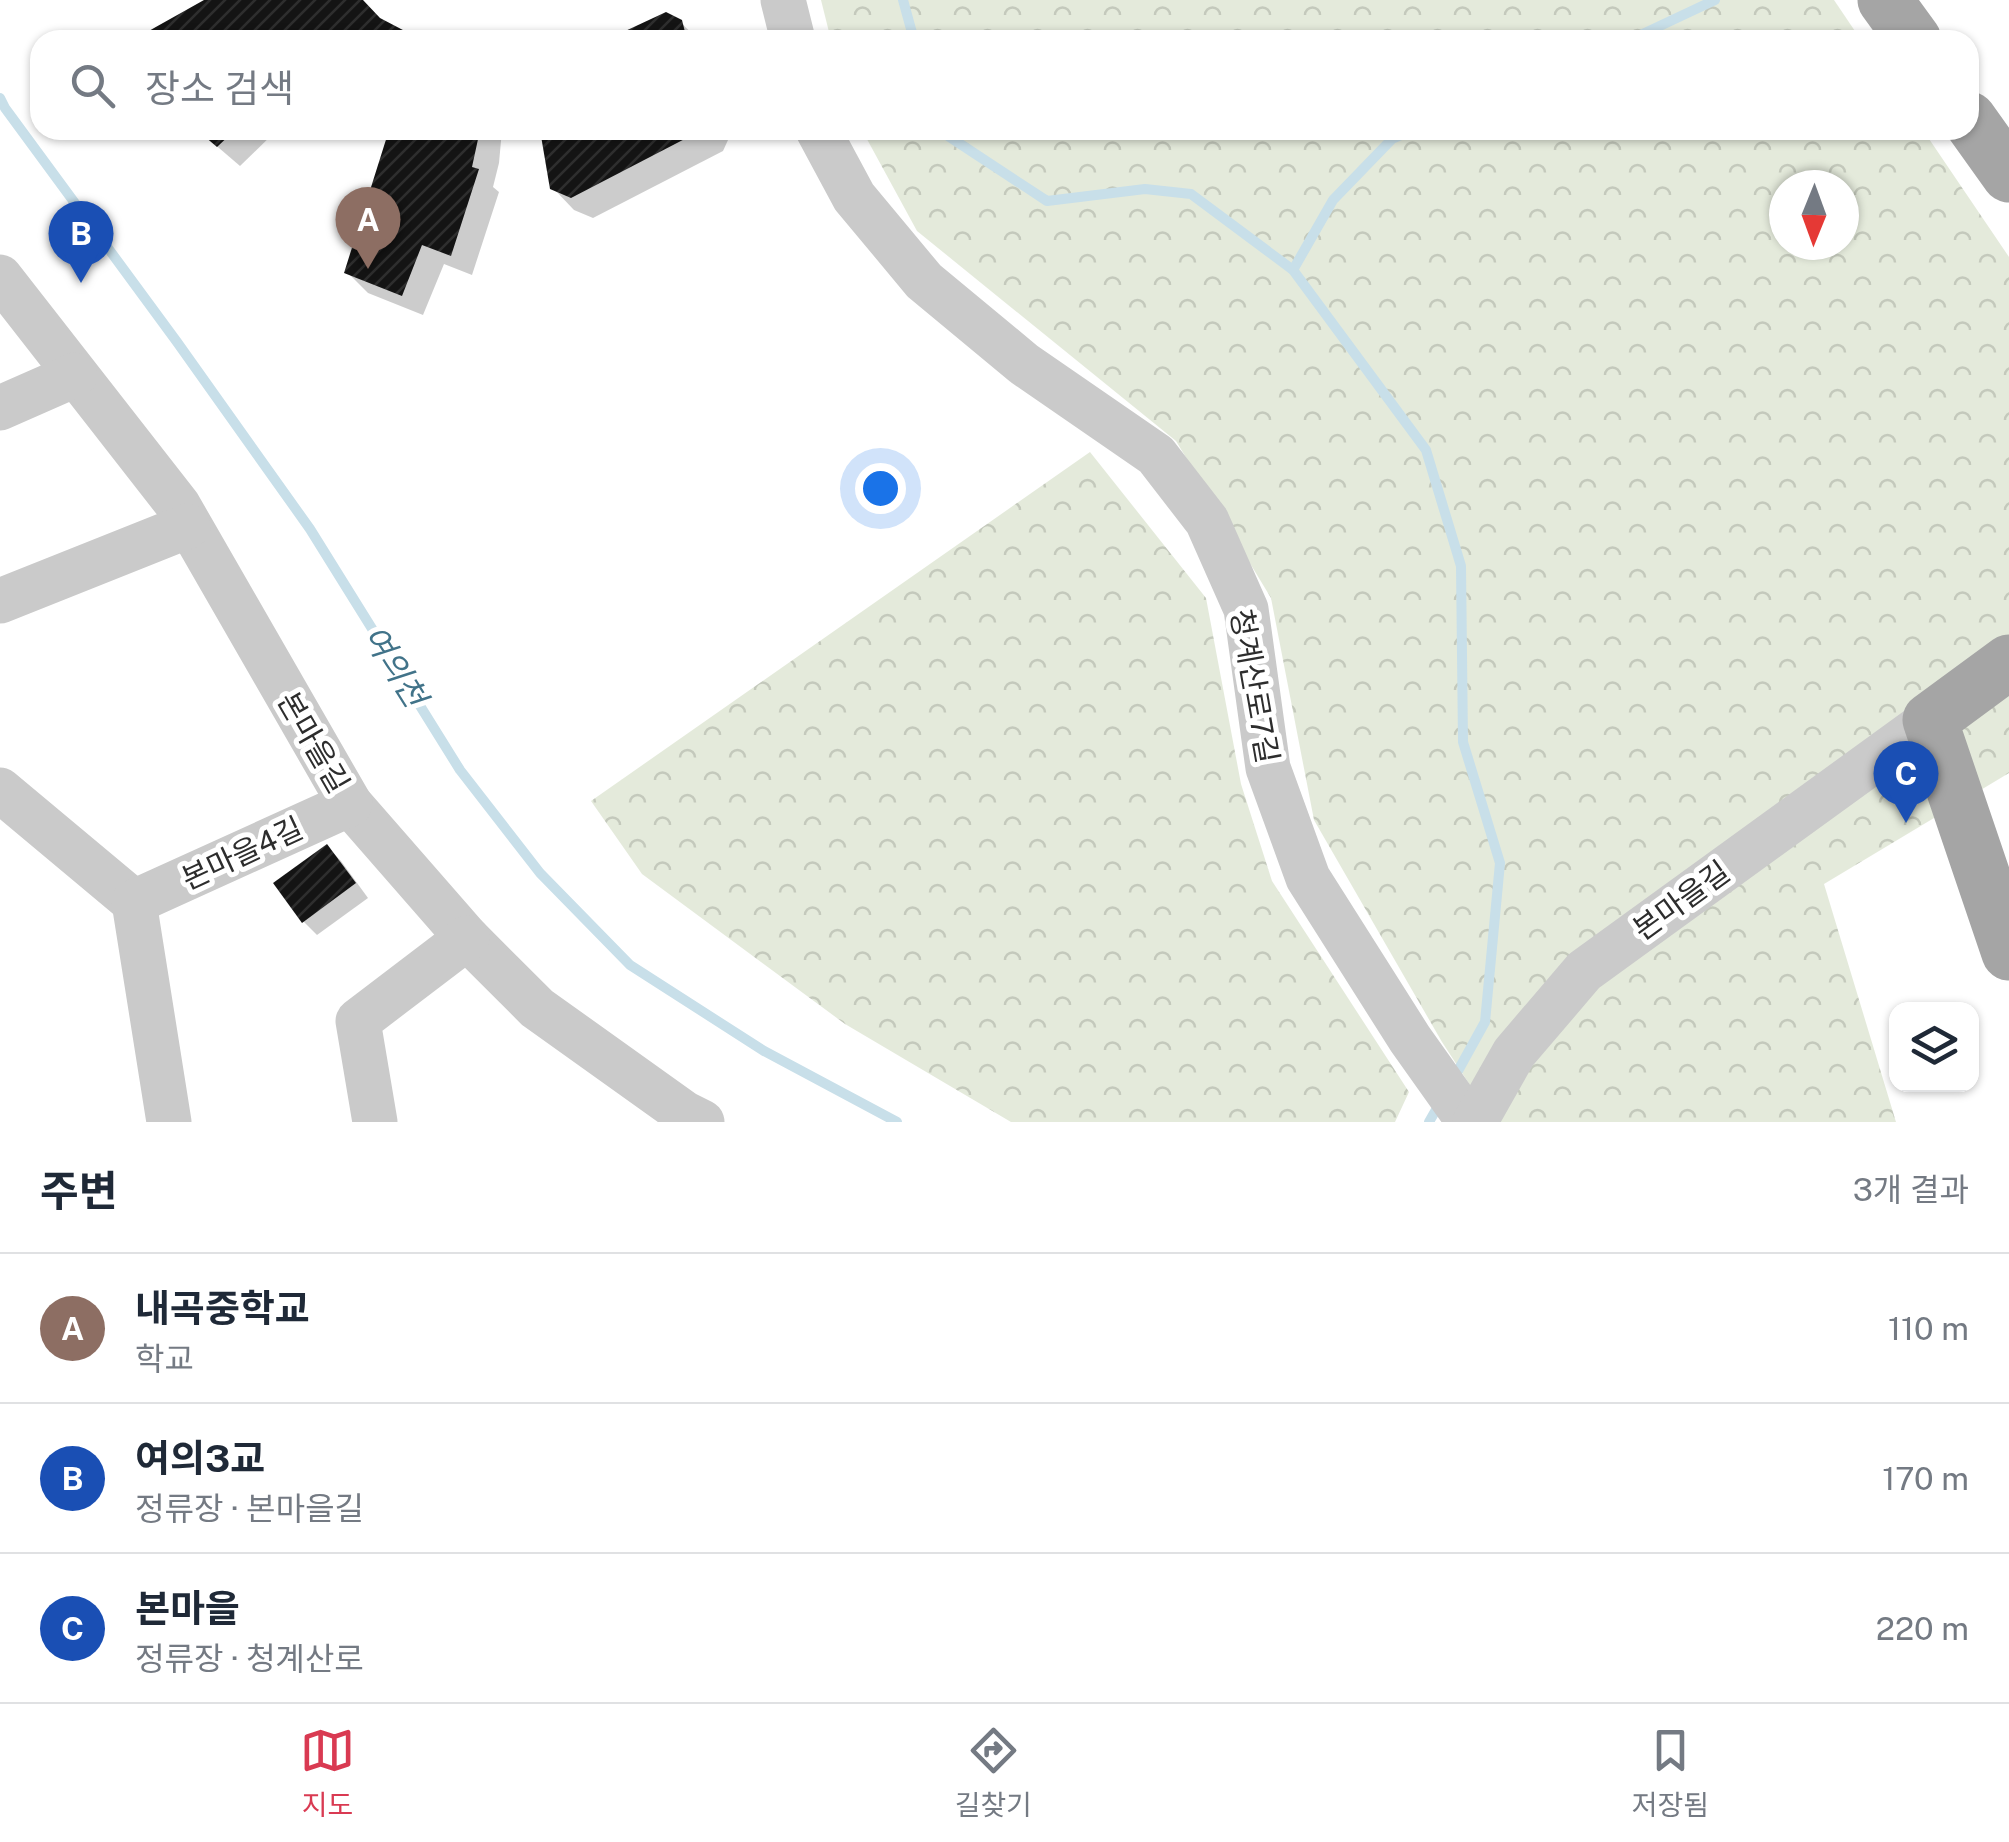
<!DOCTYPE html>
<html lang="ko">
<head>
<meta charset="utf-8">
<style>
	:root { --surface:#fff; --page:#f2f2f3; --text:#1f2937; --muted:#747a83; --line:#e0e1e3; --accent:#d93a52 }
	body { margin:0; font-family:"Public Sans","Noto Sans KR",sans-serif; background:var(--page); color:var(--text) }
	.controls { position:absolute; right:30px; bottom:30px; display:grid; overflow:hidden; border-radius:20px; box-shadow:0 2px 8px #0004 }
	.controls button { width:90px; height:90px; display:grid; place-items:center; padding:0; border:0; border-bottom:2px solid var(--line); background:var(--surface); color:var(--text); font:50px sans-serif }
	.compass { position:absolute; left:1769px; top:170px; width:90px; height:90px; border-radius:50%; background:var(--surface); box-shadow:0 2px 8px #0004; rotate:181deg }
	.you { position:absolute; left:880px; top:488px; width:35px; height:35px; margin:-25px; border:8px solid #fff; border-radius:50%; background:#1a73e8; box-shadow:0 0 0 15px #1a73e833 }
	.badge { display:grid; place-items:center; width:65px; height:65px; border-radius:50%; background:var(--accent); color:#fff; font-size:32px; font-weight:700 }
	.pin { position:absolute; translate:-50% -82px; filter:drop-shadow(0 2px 5px #0008) }
	.pin::after { content:''; position:absolute; top:52px; width:35px; height:30px; background:inherit; clip-path:polygon(0 0,100% 0,50% 100%) }
	.list { margin:0; padding:0; list-style:none }
	h2 { display:flex; justify-content:space-between; align-items:center; height:130px; margin:0; padding:0 40px; font-size:42px }
	h2 small { font-size:32px; font-weight:400; color:var(--muted) }
	.list li { display:grid; grid-template-columns:65px 1fr auto; gap:30px; align-items:center; box-sizing:border-box; height:150px; padding:0 40px; border-top:2px solid var(--line) }
	.list b { display:block; font-size:38px; white-space:nowrap }
	.list p { margin:0; font-size:32px; white-space:nowrap; color:var(--muted) }
	.list em { font-size:32px; font-style:normal; color:var(--muted) }
	.icon { flex:none; width:55px; height:55px; fill:none; stroke:currentColor; stroke-width:2; stroke-linecap:round; stroke-linejoin:round }
	.map { position:relative; flex:none; width:2009px; height:1122px; overflow:hidden }
	.search { position:absolute; background:var(--surface); box-shadow:0 2px 8px #0004; left:30px; right:30px; top:30px; height:110px; display:flex; align-items:center; gap:25px; box-sizing:border-box; padding:0 35px; border-radius:30px; color:var(--muted); font-size:38px }
	.sheet { height:580px; background:var(--surface) }
	nav { display:flex; justify-content:space-around; align-items:center; box-sizing:border-box; height:140px; border-top:2px solid var(--line); background:var(--surface); font-size:28px; color:var(--muted) }
	nav a { display:grid; justify-items:center; gap:5px }
	nav .on { color:var(--accent) }
	.map>svg:first-child { display:block }
	.forest { fill:url(#forest-crowns); fill-rule:evenodd }
	.shadow { fill:#0003 }
	.lines { fill:none; stroke-linecap:round; stroke-linejoin:round }
	.stream { stroke:#c8dfe9; stroke-width:10 }
	.building { fill:url(#building-hatch) }
	.minor { stroke:#cacaca; stroke-width:45 }
	.major { stroke:#a5a5a5; stroke-width:55 }
	.labels { text-anchor:middle; dominant-baseline:central; stroke-width:10; stroke-linejoin:round; paint-order:stroke }
	.street-label { font-size:30px; fill:#2d2d2d; stroke:#fff }
	.water-label { font-size:32px; font-style:italic; fill:#417389; stroke:#fff }
</style>
</head>
<body>
<div class="map">
<svg width="2009" height="1122" viewBox="0 0 2009 1122">
	<defs>
		<pattern id="forest-crowns" width="20" height="18" patternUnits="userSpaceOnUse" patternTransform="scale(2.5)"><rect width="20" height="18" fill="#e4eadb"/><path d="M2 6a3 3 0 1 1 6 0M12 15a3 3 0 1 1 6 0" fill="none" stroke="#c4c9bc"/></pattern>
		<pattern id="building-hatch" width="6" height="6" patternUnits="userSpaceOnUse" patternTransform="scale(2.5)"><rect width="6" height="6" fill="#141414"/><path d="M-1 1l2-2M0 6l6-6M5 7l2-2" fill="none" stroke="#2e2e2e"/></pattern>
	</defs>
	<rect width="100%" height="100%" fill="#fff"/>
	<g class="forest">
		<polygon points="821,0 1834,0 1861,40 831,40"/>
		<path d="M 862,130 L 1923,130 L 2009,257 L 2009,773 L 1824,884 L 1896,1122 L 1494,1122 L 1442,1042 L 1314,820 L 1271,598 L 1176,441 L 917,231 ZM 1784,185 L 1844,185 L 1844,245 L 1784,245 Z"/>
		<polygon points="1090,452 1206,598 1241,784 1272,881 1409,1092 1395,1122 1011,1122 845,1024 642,874 591,801"/>
	</g>
	<g class="shadow">
		<polygon points="680,22 699,40 612,40"/>
		<polygon points="198,130 277,130 240,166"/>
		<polygon points="378,130 502,130 499,163 493,187 499,192 472,275 444,264 423,315 368,293 347,272 390,136"/>
		<polygon points="543,130 726,130 728,140 723,151 593,218 574,210 553,188"/>
		<polygon points="327,847 341,861 368,898 317,935 303,921"/>
	</g>
	<g class="lines">
		<g class="stream">
			<polyline points="903,0 914,40"/>
			<polyline points="1630,40 1715,0"/>
			<polyline points="0,98 5,108 177,342 310,529 460,770 540,873 630,965 764,1051 897,1122"/>
			<polyline points="939,130 1047,201 1145,189 1191,194 1293,270 1426,450 1461,566 1463,742 1500,863 1485,1022 1454,1078"/>
			<polyline points="1293,270 1333,200 1392,139 1413,130"/>
			<polyline points="1429,1122 1441,1101"/>
		</g>
	</g>
	<g class="building">
		<polygon points="204,0 363,0 380,18 422,40 140,40 138,37"/>
		<polygon points="666,12 682,20 687,40 606,40"/>
		<polygon points="197,130 235,130 217,147"/>
		<polygon points="389,130 480,130 472,167 479,169 451,256 422,245 402,296 344,273"/>
		<polygon points="540,130 702,130 571,198 550,189"/>
		<polygon points="327,844 356,883 302,923 273,883"/>
	</g>
	<g class="lines">
		<g class="minor">
			<polyline points="783,0 793,40"/>
			<polyline points="818,130 854,197 924,281 1024,364 1156,455 1207,521 1246,609 1268,768 1308,878 1410,1039 1469,1122"/>
			<polyline points="0,277 178,505 350,804 467,938 537,1008 684,1113 702,1122"/>
			<polyline points="0,408 75,375"/>
			<polyline points="0,601 188,526"/>
			<polyline points="0,790 134,902"/>
			<polyline points="169,1122 134,902 350,804"/>
			<polyline points="375,1122 358,1021 467,938"/>
			<polyline points="1475,1122 1514,1053 1584,971 1930,720"/>
		</g>
		<g class="major">
			<polyline points="1885,0 1914,40"/>
			<polyline points="1969,119 2009,175"/>
			<polyline points="2009,662 1930,720 2009,953"/>
		</g>
	</g>
	<g class="labels">
		<g class="street-label">
			<text transform="translate(1255 686) rotate(80)">청계산로7길</text>
			<text transform="translate(314 742) rotate(60)">본마을길</text>
			<text transform="translate(242 853) rotate(-25)">본마을4길</text>
			<text transform="translate(1681 900) rotate(-36)">본마을길</text>
		</g>
		<g class="water-label">
			<text transform="translate(395 666) rotate(58)">여의천</text>
		</g>
	</g>
</svg>
<div class="controls">
<button><svg class="icon" aria-label="layers" viewBox="0 0 24 24"><path d="M12 4l9 5-9 5-9-5zM3 14l9 5 9-5"/></svg></button>
</div>
<svg class="compass" viewBox="-18 -18 36 36"><path d="M0-13l5 13h-10z" fill="#e53935"/><path d="M0 13l5-13h-10z" fill="#747a83"/></svg>
<div class="you"></div>
<div class="pin badge" style="left:368px;top:269px;background:#8d6e63">A</div>
<div class="pin badge" style="left:81px;top:283px;background:#1a4fb4">B</div>
<div class="pin badge" style="left:1906px;top:823px;background:#1a4fb4">C</div>
<div class="search"><svg class="icon" aria-label="search" viewBox="0 0 24 24"><circle cx="10" cy="10" r="6"/><path d="M15 15l6 6"/></svg>장소 검색</div>
</div>
<section class="sheet">
<h2>주변<small>3개 결과</small></h2>
<ul class="list">
<li><span class="badge" style="background:#8d6e63">A</span><div><b>내곡중학교</b><p>학교</p></div><em>110 m</em></li>
<li><span class="badge" style="background:#1a4fb4">B</span><div><b>여의3교</b><p>정류장 · 본마을길</p></div><em>170 m</em></li>
<li><span class="badge" style="background:#1a4fb4">C</span><div><b>본마을</b><p>정류장 · 청계산로</p></div><em>220 m</em></li>
</ul>
</section>
<nav>
<a class="on"><svg class="icon" aria-label="map" viewBox="0 0 24 24"><path d="M3 6l6-2 6 2 6-2v14l-6 2-6-2-6 2zM9 4v14M15 6v14"/></svg>지도</a>
<a><svg class="icon" aria-label="directions" viewBox="0 0 24 24"><path d="M12 3l9 9-9 9-9-9zM9 14v-3h6M13 9l2 2-2 2"/></svg>길찾기</a>
<a><svg class="icon" aria-label="saved" viewBox="0 0 24 24"><path d="M7 4h10v16l-5-4-5 4z"/></svg>저장됨</a>
</nav>
</body>
</html>
